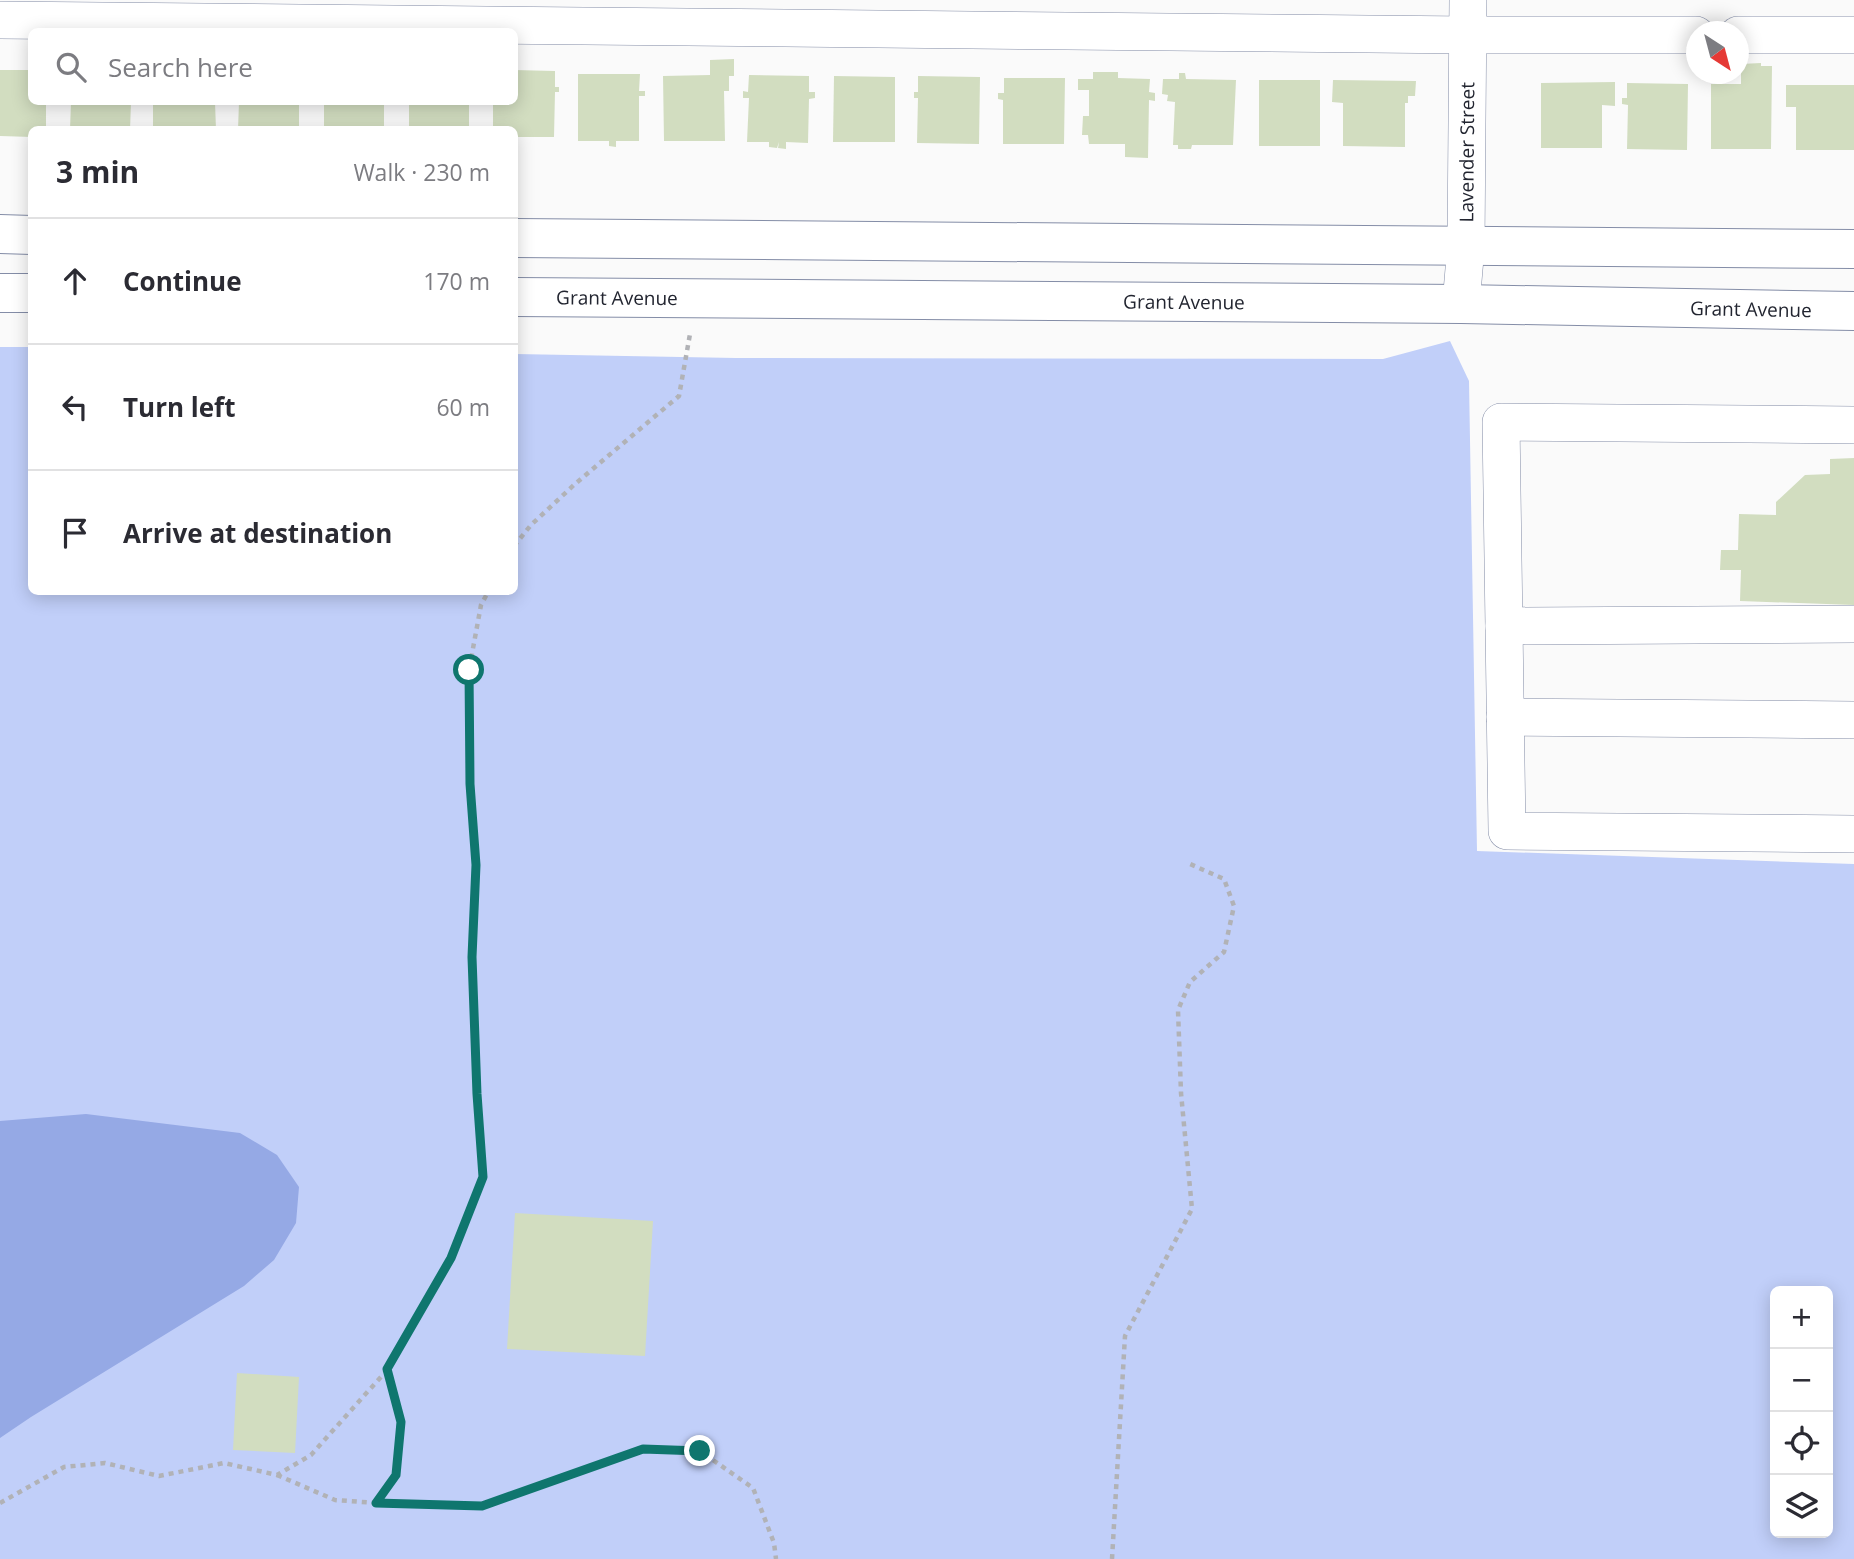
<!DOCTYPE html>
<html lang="en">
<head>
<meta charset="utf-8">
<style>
	:root { --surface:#fff; --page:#f2f2f3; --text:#2b2b33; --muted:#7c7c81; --line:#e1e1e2 }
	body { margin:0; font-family:"Open Sans",sans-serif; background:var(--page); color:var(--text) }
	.controls { position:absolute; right:21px; bottom:21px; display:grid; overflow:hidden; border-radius:10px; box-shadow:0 4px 18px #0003 }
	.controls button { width:63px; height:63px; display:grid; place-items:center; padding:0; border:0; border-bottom:2px solid var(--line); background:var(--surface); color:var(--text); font:35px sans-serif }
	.compass { position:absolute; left:1686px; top:21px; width:63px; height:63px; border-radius:50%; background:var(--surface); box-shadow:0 4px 18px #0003; rotate:144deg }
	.stop { position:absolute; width:21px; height:21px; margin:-16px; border:5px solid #0f766e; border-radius:50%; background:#fff }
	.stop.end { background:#0f766e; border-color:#fff; box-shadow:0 2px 7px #0008 }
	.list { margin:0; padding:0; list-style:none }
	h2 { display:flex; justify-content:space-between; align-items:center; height:91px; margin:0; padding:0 28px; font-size:30px }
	h2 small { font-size:23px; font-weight:400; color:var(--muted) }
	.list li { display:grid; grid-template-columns:46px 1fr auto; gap:21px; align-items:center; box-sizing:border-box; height:126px; padding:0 28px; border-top:2px solid var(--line) }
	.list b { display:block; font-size:26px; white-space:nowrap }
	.list em { font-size:23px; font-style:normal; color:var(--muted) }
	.icon { flex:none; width:38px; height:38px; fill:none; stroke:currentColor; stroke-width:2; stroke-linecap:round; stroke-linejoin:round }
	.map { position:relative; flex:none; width:1854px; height:1559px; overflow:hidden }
	.search { position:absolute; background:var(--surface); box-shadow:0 4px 18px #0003; left:28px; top:28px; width:490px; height:77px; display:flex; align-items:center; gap:18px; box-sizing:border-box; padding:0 24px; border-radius:10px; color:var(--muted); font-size:26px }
	.panel { position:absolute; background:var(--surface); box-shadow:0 4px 18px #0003; left:28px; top:126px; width:490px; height:469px; border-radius:10px }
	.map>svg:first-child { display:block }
	.green { fill:#c1cff9; fill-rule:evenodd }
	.water { fill:#95a9e5 }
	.building { fill:#d2ddc0 }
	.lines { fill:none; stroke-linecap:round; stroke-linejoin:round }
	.minor-casing { stroke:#848da7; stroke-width:38 }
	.major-casing { stroke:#848da7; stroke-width:40 }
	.path { stroke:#b1b2b6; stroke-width:4.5; stroke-dasharray:5 5; stroke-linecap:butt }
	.minor { stroke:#fff; stroke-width:37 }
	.major { stroke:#fff; stroke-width:38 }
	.route { stroke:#0f766e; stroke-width:9 }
	.labels { text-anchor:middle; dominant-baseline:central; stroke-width:7; stroke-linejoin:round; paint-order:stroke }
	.street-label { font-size:19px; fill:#222530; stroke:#fff }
</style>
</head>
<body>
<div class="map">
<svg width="1854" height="1559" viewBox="0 0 1854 1559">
	<rect width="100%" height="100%" fill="#fafafa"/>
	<path class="green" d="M 1450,341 L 1469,381 L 1477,851 L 1854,864 L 1854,1559 L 0,1559 L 0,347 L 31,347 L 32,592 L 514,592 L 515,354 L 736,358 L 1383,359 ZM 1775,1291 L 1828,1291 L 1828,1533 L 1775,1533 Z"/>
	<polygon class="water" points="86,1114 240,1133 277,1155 299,1187 296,1223 274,1260 244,1286 31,1417 0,1438 0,1121"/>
	<g class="building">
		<polygon points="734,59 734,76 729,76 729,91 724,91 725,141 664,141 663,76 710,75 710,60"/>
		<polygon points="1761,63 1761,66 1772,66 1771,149 1711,149 1711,84 1741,84 1741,64"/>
		<polygon points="0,70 32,70 32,102 46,102 46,130 32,130 32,137 0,136"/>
		<polygon points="514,70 555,71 555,87 559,87 559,92 555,92 554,137 514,137 514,130 493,130 493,102 514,102"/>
		<polygon points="1093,72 1118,72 1118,78 1150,79 1149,92 1155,93 1155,101 1149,100 1148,158 1125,157 1125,144 1089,144 1088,135 1082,135 1083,116 1089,116 1089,90 1078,90 1078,79 1093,79"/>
		<polygon points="1179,73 1185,73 1186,79 1236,80 1233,145 1192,145 1191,149 1178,149 1178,145 1173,145 1175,102 1167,101 1168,95 1162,94 1163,79 1179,79"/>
		<polygon points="578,74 640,74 639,91 645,91 645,96 639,96 639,141 616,141 616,147 609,146 609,141 578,141"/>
		<polygon points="749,75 809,76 809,92 815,92 815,98 809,99 808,143 786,142 786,149 778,148 779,142 777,148 769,147 769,142 747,142 749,98 743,98 743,91 748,92"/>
		<polygon points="834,76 895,77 895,142 833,142"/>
		<polygon points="918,76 980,77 979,144 917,143 918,98 914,98 914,92 918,92"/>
		<polygon points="1004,78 1065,78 1064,144 1003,144 1003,100 998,99 998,93 1004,93"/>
		<rect x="1259" y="80" width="61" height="66"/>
		<polygon points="1333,80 1416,81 1415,96 1408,96 1408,103 1405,103 1405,147 1343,146 1343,103 1332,102"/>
		<polygon points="1615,82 1615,106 1602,105 1602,148 1541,148 1541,83"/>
		<polygon points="1627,83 1688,84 1687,150 1627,149 1628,105 1622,104 1622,98 1627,98"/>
		<polygon points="1786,85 1854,85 1854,150 1796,150 1796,107 1786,107"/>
		<polygon points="71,102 131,102 130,130 70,130"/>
		<polygon points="153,102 215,102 216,130 153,130"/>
		<polygon points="239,102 299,102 299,130 238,130"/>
		<rect x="324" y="102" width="60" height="28"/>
		<rect x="409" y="102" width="60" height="28"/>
		<polygon points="1854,458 1854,605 1740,601 1741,570 1720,570 1721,550 1738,550 1739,514 1776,515 1776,502 1805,475 1830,474 1830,459"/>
		<polygon points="515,1213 653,1221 645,1356 507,1349"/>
		<polygon points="237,1373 299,1377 295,1453 233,1450"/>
	</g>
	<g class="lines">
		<g class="minor-casing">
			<g id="minor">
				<polyline points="0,20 1468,35 1696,35"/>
				<polyline points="1738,35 1854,35"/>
				<path id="s1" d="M 1461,304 L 1466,246 L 1468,0"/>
				<polyline points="1854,425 1501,422 1507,831 1854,834"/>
				<polyline points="1504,626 1854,624"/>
				<polyline points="1505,717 1854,720"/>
			</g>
		</g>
		<g class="major-casing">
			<g id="major">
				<polyline points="0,234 32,235"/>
				<polyline points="514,238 1854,249"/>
				<polyline points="0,293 32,293"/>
				<path id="s2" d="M 514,297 L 1461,304 L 1854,311"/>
			</g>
		</g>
		<g class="path">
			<polyline points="514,546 531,525 575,484 679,396 690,334"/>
			<polyline points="277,1475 335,1500 376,1503 396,1475 401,1422 388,1370"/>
			<polyline points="0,1503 64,1467 105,1463 159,1476 224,1463 277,1475 311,1455 388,1369 451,1258 483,1177 477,1094 472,957 476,865 470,784 469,670 481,605 488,592"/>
			<polyline points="376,1503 482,1506 643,1449 700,1451 753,1488 774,1543 776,1559"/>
			<polyline points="1112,1559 1125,1336 1192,1209 1181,1093 1178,1010 1190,982 1224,952 1234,906 1224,879 1190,864"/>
		</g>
		<use href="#minor" class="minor"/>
		<use href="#major" class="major"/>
	</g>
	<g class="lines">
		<polyline class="route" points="469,670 470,784 476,865 472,957 477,1094 483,1177 451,1258 387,1369 401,1422 396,1475 376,1503 482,1506 643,1449 700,1451"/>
	</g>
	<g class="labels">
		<g class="street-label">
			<text stroke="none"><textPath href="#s1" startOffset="152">Lavender Street</textPath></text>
			<text stroke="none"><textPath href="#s2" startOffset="103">Grant Avenue</textPath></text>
			<text stroke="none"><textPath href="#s2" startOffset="670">Grant Avenue</textPath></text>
			<text stroke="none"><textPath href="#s2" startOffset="1237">Grant Avenue</textPath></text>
		</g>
	</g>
</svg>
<div class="controls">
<button>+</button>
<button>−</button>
<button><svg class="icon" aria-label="locate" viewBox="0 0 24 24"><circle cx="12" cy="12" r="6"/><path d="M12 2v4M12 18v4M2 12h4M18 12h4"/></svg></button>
<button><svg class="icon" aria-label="layers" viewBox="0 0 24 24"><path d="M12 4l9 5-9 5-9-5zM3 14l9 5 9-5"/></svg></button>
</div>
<svg class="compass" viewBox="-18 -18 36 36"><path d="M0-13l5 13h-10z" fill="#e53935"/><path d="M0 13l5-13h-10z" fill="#7c7c81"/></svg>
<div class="stop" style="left:469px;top:670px"></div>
<div class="stop end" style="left:700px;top:1451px"></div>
<div class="search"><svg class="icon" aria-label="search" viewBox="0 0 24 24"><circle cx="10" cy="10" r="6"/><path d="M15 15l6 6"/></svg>Search here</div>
<section class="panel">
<h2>3 min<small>Walk · 230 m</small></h2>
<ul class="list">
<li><svg class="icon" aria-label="ahead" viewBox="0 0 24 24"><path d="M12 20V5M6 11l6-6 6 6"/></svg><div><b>Continue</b></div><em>170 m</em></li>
<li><svg class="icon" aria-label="left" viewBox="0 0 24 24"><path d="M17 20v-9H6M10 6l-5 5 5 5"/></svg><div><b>Turn left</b></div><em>60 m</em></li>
<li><svg class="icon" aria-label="arrive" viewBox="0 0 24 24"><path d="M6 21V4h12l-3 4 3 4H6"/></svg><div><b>Arrive at destination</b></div></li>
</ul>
</section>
</div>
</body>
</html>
